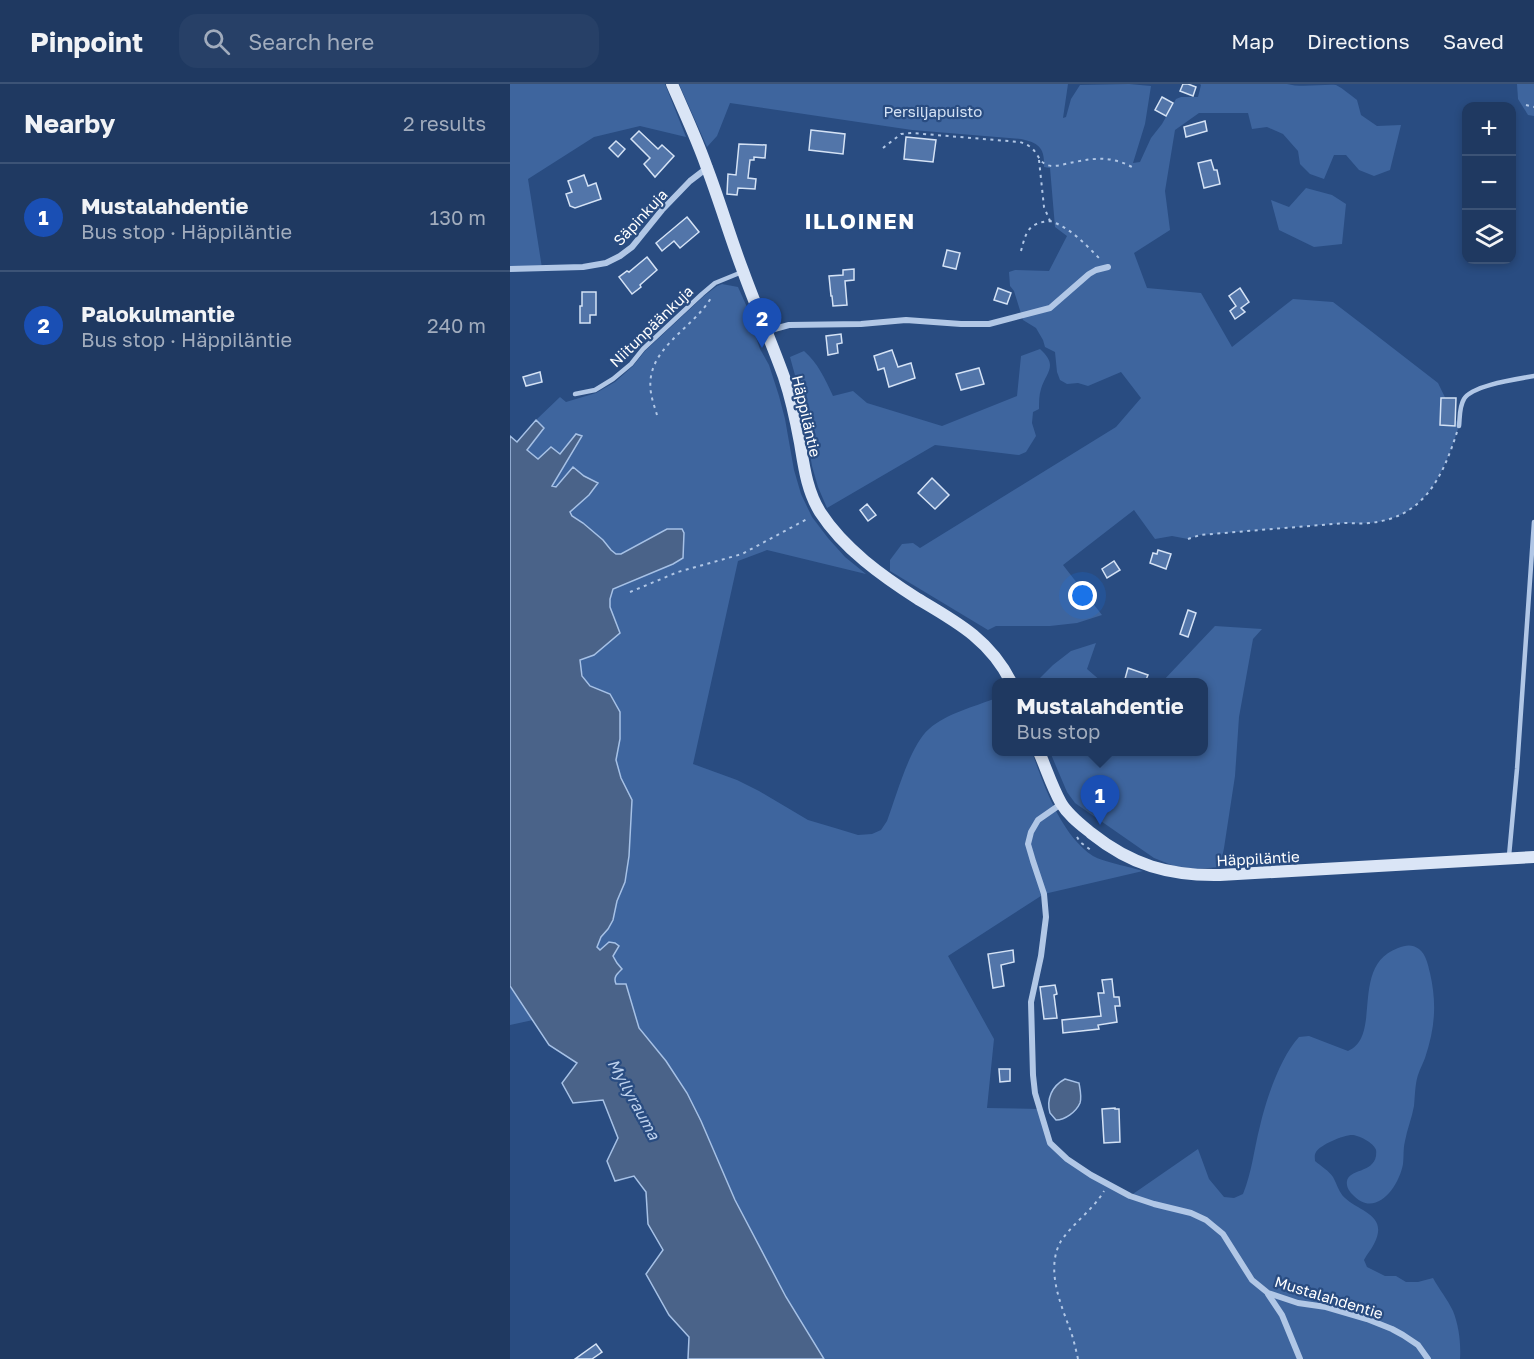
<!DOCTYPE html>
<html lang="en">
<head>
<meta charset="utf-8">
<style>
	:root { --surface:#1f3961; --page:#274067; --text:#f1f3f6; --muted:#a1acbd; --line:#3c5376; --accent:#edd078 }
	body { margin:0; font-family:"Golos Text",sans-serif; background:var(--page); color:var(--text) }
	.controls { position:absolute; right:18px; top:18px; display:grid; overflow:hidden; border-radius:12px; box-shadow:0 3px 9px #0003 }
	.controls button { width:54px; height:54px; display:grid; place-items:center; padding:0; border:0; border-bottom:2px solid var(--line); background:var(--surface); color:var(--text); font:30px sans-serif }
	.you { position:absolute; left:573px; top:512px; width:21px; height:21px; margin:-15px; border:4px solid #fff; border-radius:50%; background:#1a73e8; box-shadow:0 0 0 9px #1a73e833 }
	.badge { display:grid; place-items:center; width:39px; height:39px; border-radius:50%; background:var(--accent); color:#fff; font-size:20px; font-weight:700 }
	.pin { position:absolute; translate:-50% -50px; filter:drop-shadow(0 2px 3px #0008) }
	.pin::after { content:''; position:absolute; top:32px; width:21px; height:18px; background:inherit; clip-path:polygon(0 0,100% 0,50% 100%) }
	.popup { position:absolute; left:482px; top:594px; width:216px; height:78px; box-sizing:border-box; display:grid; place-content:center; border-radius:12px; background:var(--surface); filter:drop-shadow(0 2px 4px #0005); font-size:20px; white-space:nowrap; color:var(--muted) }
	.popup b { font-size:22px; color:var(--text) }
	.popup::after { content:''; position:absolute; left:50%; top:100%; margin-left:-12px; border:12px solid transparent; border-top-color:var(--surface) }
	.list { margin:0; padding:0; list-style:none }
	h2 { display:flex; justify-content:space-between; align-items:center; height:78px; margin:0; padding:0 24px; font-size:26px }
	h2 small { font-size:20px; font-weight:400; color:var(--muted) }
	.list li { display:grid; grid-template-columns:39px 1fr auto; gap:18px; align-items:center; box-sizing:border-box; height:108px; padding:0 24px; border-top:2px solid var(--line) }
	.list b { display:block; font-size:22px; white-space:nowrap }
	.list p { margin:0; font-size:20px; white-space:nowrap; color:var(--muted) }
	.list em { font-size:20px; font-style:normal; color:var(--muted) }
	.icon { flex:none; width:33px; height:33px; fill:none; stroke:currentColor; stroke-width:2; stroke-linecap:round; stroke-linejoin:round }
	.map { position:relative; flex:none; width:1024px; height:1275px; overflow:hidden }
	header { display:flex; align-items:center; gap:36px; box-sizing:border-box; height:84px; padding:0 30px; background:var(--surface); border-bottom:2px solid var(--line) }
	header strong { font-size:28px }
	nav { display:flex; gap:33px; margin-inline-start:auto; font-size:21px }
	.search { width:420px; height:54px; background:var(--page); display:flex; align-items:center; gap:15px; box-sizing:border-box; padding:0 21px; border-radius:18px; color:var(--muted); font-size:22px }
	main { display:flex }
	aside { flex:1; background:var(--surface) }
	.map>svg:first-child { display:block }
	.green { fill:#3e659e }
	.water { fill:#4a6389; stroke:#a6c1e6; stroke-width:1.5 }
	.building { fill:#5275a9; stroke:#d4e2f5; stroke-width:1.5 }
	.lines { fill:none; stroke-linecap:round; stroke-linejoin:round }
	.path { stroke:#b1c7e6; stroke-width:2; stroke-dasharray:3 4.5; stroke-linecap:butt }
	.lane { stroke:#b1c7e6; stroke-width:4.5 }
	.street { stroke:#b1c7e6; stroke-width:6 }
	.secondary { stroke:#dae5f6; stroke-width:12 }
	.labels { text-anchor:middle; dominant-baseline:central; stroke-width:4.5; stroke-linejoin:round; paint-order:stroke }
	.park-label { font-size:15px; fill:#d4e2f5; stroke:#294c81 }
	.street-label { font-size:15px; fill:#fff; stroke:#294c81 }
	.water-label { font-size:16px; font-style:italic; fill:#bdd1ed; stroke:#294c81 }
	.district-label { font-size:21px; font-weight:bold; letter-spacing:1.5px; fill:#fff; stroke:#294c81 }
</style>
</head>
<body>
<header>
<strong>Pinpoint</strong>
<div class="search"><svg class="icon" aria-label="search" viewBox="0 0 24 24"><circle cx="10" cy="10" r="6"/><path d="M15 15l6 6"/></svg>Search here</div>
<nav><a>Map</a><a>Directions</a><a>Saved</a></nav>
</header>
<main>
<aside>
<h2>Nearby<small>2 results</small></h2>
<ul class="list">
<li><span class="badge" style="background:#1a4fb4">1</span><div><b>Mustalahdentie</b><p>Bus stop · Häppiläntie</p></div><em>130 m</em></li>
<li><span class="badge" style="background:#1a4fb4">2</span><div><b>Palokulmantie</b><p>Bus stop · Häppiläntie</p></div><em>240 m</em></li>
</ul>
</aside>
<div class="map">
<svg width="1024" height="1275" viewBox="0 0 1024 1275">
	<rect width="100%" height="100%" fill="#294c81"/>
	<g class="green">
		<polygon points="0,0 155,0 176,53 130,42 84,53 18,95 32,184 0,185"/>
		<path d="M 169,0 L 558,0 L 553,34 L 556,33 L 561,15 L 570,1 L 619,0 L 641,2 L 635,40 L 623,79 L 630,78 L 641,54 L 652,40 L 666,15 L 671,13 L 688,13 L 691,1 L 690,0 L 777,0 C 791,4 813,0 826,1 C 834,5 840,11 847,16 L 851,31 L 867,42 L 891,41 L 880,86 L 864,92 L 849,86 L 836,71 L 824,71 L 814,95 L 800,90 L 790,80 L 788,67 L 773,50 L 757,43 L 742,45 L 738,29 L 689,29 L 665,46 L 655,107 L 660,146 L 624,169 L 637,204 L 691,209 L 722,263 L 783,215 L 823,218 L 857,244 L 928,299 L 949,342 C 933,391 916,434 859,439 C 851,440 843,439 835,439 L 690,451 L 678,455 L 662,452 L 645,455 L 624,426 L 553,481 L 592,531 L 567,539 L 540,542 L 486,542 L 478,546 L 380,487 L 380,476 L 392,460 L 403,459 L 410,464 L 606,343 L 631,314 L 611,288 L 578,302 L 568,299 L 557,300 L 550,296 L 547,288 L 545,268 L 535,263 L 533,256 L 526,244 L 513,236 L 504,207 L 500,202 L 499,188 L 505,186 L 539,187 L 557,152 L 545,143 L 540,84 L 534,83 C 535,64 529,59 511,55 L 402,46 L 220,19 L 207,52 L 197,63 Z"/>
		<polygon points="1007,0 1024,0 1024,32 1018,31 1008,15"/>
		<polygon points="796,104 822,111 836,120 832,160 804,163 769,146 761,116 779,123"/>
		<path d="M 212,200 L 228,203 L 237,223 L 242,242 L 250,265 L 259,281 L 269,312 L 275,335 L 284,386 L 291,410 L 302,433 L 318,454 L 335,473 L 356,490 L 257,466 L 228,477 L 183,680 L 227,696 L 249,707 L 298,736 L 325,744 L 348,751 L 362,750 L 371,746 L 377,737 C 386,713 400,661 419,645 C 437,629 464,623 486,614 L 486,668 L 522,668 C 534,702 551,751 583,772 C 593,778 621,783 633,787 L 534,810 L 438,872 L 484,955 L 477,1024 L 529,1025 L 540,1059 L 557,1075 L 620,1112 L 688,1065 L 699,1095 L 714,1113 L 724,1114 L 733,1110 C 742,1088 744,1065 750,1042 C 756,1015 771,972 789,953 L 799,952 L 838,967 C 873,952 839,882 888,864 C 896,861 902,860 909,865 C 916,870 918,881 920,889 C 927,920 925,944 915,974 C 913,979 910,985 908,991 C 905,1000 905,1012 904,1022 C 902,1034 897,1045 895,1057 C 893,1065 894,1072 893,1080 C 889,1103 865,1136 842,1110 C 839,1107 836,1102 837,1097 C 839,1085 863,1089 866,1072 C 866,1069 867,1067 865,1064 C 862,1058 848,1051 842,1051 C 833,1051 810,1061 806,1068 C 804,1072 805,1073 805,1077 C 811,1082 819,1087 823,1093 C 827,1100 829,1109 835,1114 C 850,1128 879,1131 864,1160 C 861,1166 857,1170 854,1176 L 857,1183 L 875,1192 L 886,1192 L 896,1198 L 908,1198 L 923,1194 C 929,1205 938,1216 943,1227 C 949,1242 951,1259 950,1275 L 314,1275 L 276,1213 L 225,1116 L 191,1037 L 177,1009 L 129,944 L 116,900 L 106,901 C 102,891 109,884 103,872 L 90,866 L 87,863 L 91,853 L 98,845 L 103,836 L 107,817 L 122,716 L 111,694 L 106,676 L 110,655 L 100,610 C 78,601 73,601 70,576 L 84,571 L 109,549 L 100,523 L 100,515 L 103,505 L 163,480 L 157,445 L 111,470 L 106,470 L 73,439 L 62,432 L 60,428 L 79,411 L 87,399 L 74,392 L 46,404 L 42,402 L 72,352 L 66,351 L 49,370 L 28,375 L 17,366 L 34,344 L 26,336 L 50,313 L 56,318 L 86,309 L 105,298 L 123,282 L 135,267 L 194,212 L 207,202 Z"/>
		<path d="M 530,265 C 549,282 536,288 531,305 C 529,311 529,318 529,325 L 523,328 L 522,339 L 526,352 L 516,368 L 509,371 L 425,361 L 317,424 L 308,403 L 302,382 L 289,306 L 280,273 L 294,267 C 308,279 315,295 323,312 L 343,307 L 357,319 L 432,342 L 507,312 L 511,272 Z"/>
		<polygon points="705,542 752,545 743,555 729,633 725,692 714,764 710,783 686,785 664,782 644,774 565,719 557,708 540,668 694,668 694,598 652,598"/>
		<polygon points="586,559 577,585 592,598 526,598 543,581 561,567"/>
		<polygon points="0,902 1,904 23,936 0,941"/>
	</g>
	<g class="water">
		<path d="M 26,336 L 34,344 L 17,366 L 28,375 L 41,363 L 50,370 L 66,350 L 72,352 L 42,402 L 46,403 L 63,383 L 74,392 L 88,399 L 79,411 L 60,428 L 62,432 L 73,439 L 93,456 L 101,466 L 106,470 L 111,470 L 157,445 L 172,445 L 174,449 L 173,474 L 163,480 L 103,505 L 100,515 L 100,523 L 110,549 L 84,571 L 70,576 L 72,592 L 80,602 L 100,610 L 110,628 L 110,655 L 106,676 L 111,694 L 122,716 L 119,772 L 115,798 L 107,817 L 103,836 L 98,845 L 91,853 L 87,863 L 90,866 L 99,858 L 105,859 L 109,862 L 103,872 L 107,879 L 112,885 C 107,890 103,893 106,900 L 116,900 L 129,944 L 156,977 L 177,1009 L 191,1037 L 225,1116 L 276,1213 L 314,1275 L 178,1275 L 179,1253 L 159,1231 L 136,1190 L 153,1166 L 138,1140 L 136,1108 L 124,1092 L 105,1097 L 97,1077 L 108,1054 L 93,1016 L 63,1019 L 52,999 L 67,979 L 39,961 L 0,902 L 0,352 L 7,358 Z"/>
		<path d="M 555,995 L 569,999 C 570,1005 572,1013 570,1019 C 566,1028 555,1036 546,1036 L 540,1029 C 536,1015 542,1002 555,995 Z"/>
	</g>
	<g class="building">
		<polygon points="673,0 678,0 686,3 683,12 670,7"/>
		<polygon points="652,13 663,19 656,32 645,26"/>
		<polygon points="695,37 697,47 676,53 674,43"/>
		<polygon points="301,46 335,50 333,70 299,66"/>
		<polygon points="129,47 148,65 152,61 164,72 145,93 134,80 140,74 121,55"/>
		<polygon points="396,53 426,56 423,78 394,75"/>
		<polygon points="106,57 115,65 108,73 99,64"/>
		<polygon points="229,60 256,61 255,74 244,73 244,76 240,76 238,94 246,95 245,105 228,104 227,111 217,110 218,90 226,91"/>
		<polygon points="701,76 704,86 707,86 710,100 694,104 688,79"/>
		<polygon points="74,91 78,102 86,99 91,115 65,124 60,122 56,110 62,108 58,97"/>
		<polygon points="177,133 189,148 170,164 164,157 152,167 146,159"/>
		<polygon points="437,166 450,169 446,185 433,182"/>
		<polygon points="137,173 147,186 130,201 131,203 122,210 109,193 117,187 119,188"/>
		<polygon points="344,185 344,196 335,197 337,221 323,222 322,212 321,212 319,192 333,191 333,186"/>
		<polygon points="488,204 501,209 497,220 484,216"/>
		<polygon points="730,204 739,218 731,224 735,228 725,235 720,227 726,222 719,212"/>
		<polygon points="72,208 86,208 86,231 80,231 80,239 70,239 70,222 72,222"/>
		<polygon points="331,250 332,259 327,260 328,269 318,271 316,252"/>
		<polygon points="382,266 388,283 401,279 405,294 379,303 374,284 368,286 364,272"/>
		<polygon points="469,284 474,300 451,306 446,290"/>
		<polygon points="30,288 32,298 16,302 13,293"/>
		<polygon points="931,314 946,314 945,342 930,341"/>
		<polygon points="422,394 439,411 425,425 408,409"/>
		<polygon points="357,420 366,431 358,437 350,426"/>
		<polygon points="648,466 661,470 656,485 640,479 643,469 647,470"/>
		<polygon points="604,477 610,486 597,494 592,485"/>
		<polygon points="678,526 686,529 678,553 670,550"/>
		<polygon points="618,584 638,591 635,598 627,598 615,595"/>
		<polygon points="503,866 504,878 491,881 494,902 483,904 478,870"/>
		<polygon points="602,895 604,913 609,913 610,922 605,922 607,938 588,941 589,945 553,949 552,936 591,932 588,909 594,909 592,896"/>
		<polygon points="545,901 547,910 544,911 547,934 534,935 530,903"/>
		<polygon points="489,985 500,985 500,997 490,998"/>
		<polygon points="605,1024 605,1025 609,1025 610,1058 594,1059 592,1025"/>
		<polygon points="86,1260 92,1268 82,1275 65,1275"/>
	</g>
	<g class="lines">
		<g class="path">
			<polyline points="1016,21 1024,23"/>
			<path d="M 373,64 L 391,50 L 402,49 L 510,58 C 513,59 516,60 519,62 C 529,68 528,81 542,82 C 550,82 558,79 565,78 C 588,73 604,73 624,84"/>
			<polyline points="529,76 534,123 540,137"/>
			<path d="M 511,167 C 516,148 518,139 540,137 C 561,144 575,160 590,175"/>
			<path d="M 147,331 C 145,324 142,316 141,309 C 134,265 182,246 201,214"/>
			<path d="M 678,455 L 690,451 L 835,439 C 843,439 851,440 859,439 C 913,434 932,395 947,348"/>
			<polyline points="120,508 168,488 232,470 299,434"/>
			<polyline points="567,753 570,758 582,767"/>
			<path d="M 568,1275 C 566,1266 564,1257 561,1248 C 551,1221 535,1185 551,1157 C 563,1139 583,1126 594,1107"/>
		</g>
		<g class="lane">
			<polyline points="65,310 85,306 103,295 121,280 133,265 192,210 205,199 232,188"/>
			<path d="M 949,342 C 950,334 949,323 954,315 C 962,301 1008,295 1024,292"/>
			<polyline points="999,772 1007,685 1024,438"/>
		</g>
		<g class="street">
			<polyline points="0,185 73,183 96,179 110,172 122,163 152,126 180,97 197,84"/>
			<polyline points="257,247 279,241 351,240 396,236 451,240 479,240 540,224 579,190 586,186 598,183"/>
			<polyline points="551,720 528,736 521,748 518,760 523,777 534,810 536,833 531,872 521,918 523,991 525,1009 540,1059 557,1075 581,1091 620,1112 644,1120 681,1129 696,1136 713,1150 742,1196 758,1209 788,1219 816,1223 857,1235 882,1245 893,1251 908,1261 918,1275"/>
			<polyline points="758,1210 772,1231 790,1275"/>
		</g>
		<g class="secondary">
			<path d="M 162,0 C 174,28 187,55 197,84 C 210,118 220,153 233,187 C 246,223 261,257 274,293 C 281,314 286,337 290,359 C 294,383 297,407 310,428 C 334,465 372,492 408,515 C 447,538 480,556 501,598"/>
			<path d="M 529,668 C 536,684 542,703 551,719 C 558,731 570,740 581,749 C 621,781 659,792 710,791 L 1024,773"/>
		</g>
	</g>
	<g class="labels">
		<g class="park-label">
			<text x="423" y="27">Persiljapuisto</text>
		</g>
		<g class="street-label">
			<text transform="translate(130 133) rotate(-47)">Säpinkuja</text>
			<text transform="translate(141 242) rotate(-44)">Niitunpäänkuja</text>
			<text transform="translate(297 332) rotate(77)">Häppiläntie</text>
			<text transform="translate(748 774) rotate(-3)">Häppiläntie</text>
			<text transform="translate(819 1213) rotate(17)">Mustalahdentie</text>
		</g>
		<g class="water-label">
			<text transform="translate(124 1015) rotate(61)">Myllyrauma</text>
		</g>
		<g class="district-label">
			<text x="350" y="137">ILLOINEN</text>
		</g>
	</g>
</svg>
<div class="controls">
<button>+</button>
<button>−</button>
<button><svg class="icon" aria-label="layers" viewBox="0 0 24 24"><path d="M12 4l9 5-9 5-9-5zM3 14l9 5 9-5"/></svg></button>
</div>
<div class="you"></div>
<div class="pin badge" style="left:590px;top:741px;background:#1a4fb4">1</div>
<div class="popup"><b>Mustalahdentie</b>Bus stop</div>
<div class="pin badge" style="left:252px;top:264px;background:#1a4fb4">2</div>
</div>
</main>
</body>
</html>
